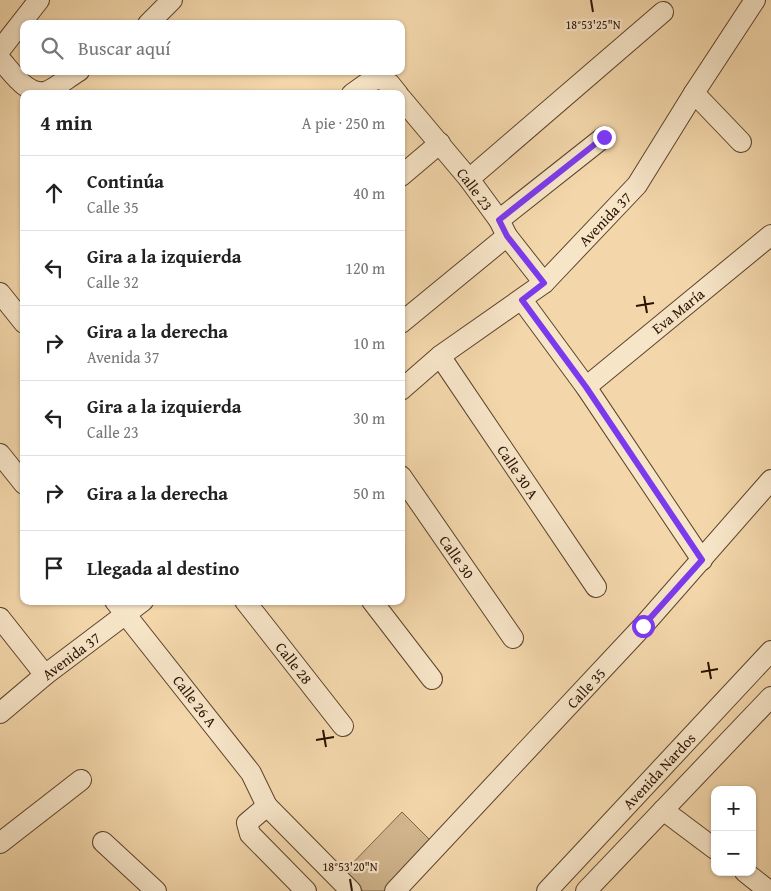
<!DOCTYPE html>
<html lang="es">
<head>
<meta charset="utf-8">
<style>
	:root { --surface:#fff; --page:#f6f6f6; --text:#222; --muted:#767676; --line:#e0e0e0 }
	body { margin:0; font-family:"Gentium Book Plus",serif; background:var(--page); color:var(--text) }
	.controls { position:absolute; right:15px; bottom:15px; display:grid; overflow:hidden; border-radius:10px; box-shadow:0 1px 4px #0004 }
	.controls button { width:45px; height:45px; display:grid; place-items:center; padding:0; border:0; border-bottom:1px solid var(--line); background:var(--surface); color:var(--text); font:25px sans-serif }
	.stop { position:absolute; width:15px; height:15px; margin:-11px; border:4px solid #7c3aed; border-radius:50%; background:#fff }
	.stop.end { background:#7c3aed; border-color:#fff; box-shadow:0 1px 5px #0008 }
	.list { margin:0; padding:0; list-style:none }
	h2 { display:flex; justify-content:space-between; align-items:center; height:65px; margin:0; padding:0 20px; font-size:21px }
	h2 small { font-size:16px; font-weight:400; color:var(--muted) }
	.list li { display:grid; grid-template-columns:32px 1fr auto; gap:15px; align-items:center; box-sizing:border-box; height:75px; padding:0 20px; border-top:1px solid var(--line) }
	.list b { display:block; font-size:19px; white-space:nowrap }
	.list p { margin:0; font-size:16px; white-space:nowrap; color:var(--muted) }
	.list em { font-size:16px; font-style:normal; color:var(--muted) }
	.icon { flex:none; width:28px; height:28px; fill:none; stroke:currentColor; stroke-width:2; stroke-linecap:round; stroke-linejoin:round }
	.map { position:relative; flex:none; width:771px; height:891px; overflow:hidden }
	.search { position:absolute; background:var(--surface); box-shadow:0 1px 4px #0004; left:20px; top:20px; width:385px; height:55px; display:flex; align-items:center; gap:12px; box-sizing:border-box; padding:0 18px; border-radius:10px; color:var(--muted); font-size:19px }
	.panel { position:absolute; background:var(--surface); box-shadow:0 1px 4px #0004; left:20px; top:90px; width:385px; height:515px; border-radius:10px }
	.map>svg:first-child { display:block }
	.green { fill:#d1b68e; stroke:#7e6447 }
	.lines { fill:none; stroke-linecap:round; stroke-linejoin:round }
	.street-casing { stroke:#5d432b; stroke-width:22 }
	.street { stroke:#f7e5c8; stroke-width:20 }
	.route { stroke:#7c3aed; stroke-width:6 }
	.ticks { fill:none; stroke:#2b1200; stroke-width:2 }
	.labels { text-anchor:middle; dominant-baseline:central; stroke-width:4.5; stroke-linejoin:round; paint-order:stroke }
	.street-label { font-size:15px; fill:#2b1200; stroke:#f7e5c8 }
	.ticks-label { font-size:12px; text-anchor:middle; fill:#2b1200; stroke:#f7e5c8; stroke-width:4.5; stroke-linejoin:round; paint-order:stroke }
</style>
</head>
<body>
<div class="map">
<svg width="771" height="891" viewBox="0 0 771 891">
	<rect width="100%" height="100%" fill="#f3d7ab"/>
	<filter id="stains"><feTurbulence type="fractalNoise" baseFrequency=".004" numOctaves="4"/><feColorMatrix values="0 0 0 0 .2 0 0 0 0 .09 0 0 0 0 .02 0 0 0 .5 -.17"/></filter>
	<radialGradient id="worn" r=".72"><stop offset=".6" stop-color="#630" stop-opacity="0"/><stop offset="1" stop-color="#630" stop-opacity=".3"/></radialGradient>
	<polygon class="green" points="402,812 435,845 390,891 363,891 344,872"/>
	<g class="lines">
		<g class="street-casing">
			<g id="street">
				<polyline points="148,24 172,0"/>
				<polyline points="0,50 39,0"/>
				<path d="M 0,59 C 11,71 29,99 48,91 C 58,86 69,77 79,71"/>
				<polyline points="694,93 741,142"/>
				<polyline points="352,94 366,84 379,78 390,84 398,94"/>
				<polyline points="401,98 469,179 499,220 507,236 544,283"/>
				<polyline points="401,176 440,143"/>
				<polyline points="469,179 663,12"/>
				<polyline points="499,220 604,137"/>
				<polyline points="0,293 24,323"/>
				<polyline points="522,300 586,387 702,560"/>
				<polyline points="401,323 507,236"/>
				<polyline points="440,356 596,587"/>
				<polyline points="586,387 771,235"/>
				<polyline points="401,390 440,356 544,283 637,185 694,93 755,0"/>
				<polyline points="0,454 24,484"/>
				<polyline points="401,476 513,638"/>
				<polyline points="115,601 251,773 267,806"/>
				<polyline points="245,601 343,726"/>
				<polyline points="372,601 432,679"/>
				<polyline points="0,618 45,675"/>
				<polyline points="0,713 45,675 143,601"/>
				<polyline points="663,810 715,849"/>
				<polyline points="103,842 156,891"/>
				<polyline points="0,843 81,780"/>
				<polyline points="745,872 769,891"/>
				<polyline points="306,891 250,834 247,823 267,806 351,891"/>
				<polyline points="395,891 643,626 771,480"/>
				<polyline points="547,891 771,651"/>
				<polyline points="586,891 771,697"/>
			</g>
		</g>
		<use href="#street" class="street"/>
	</g>
	<g class="lines">
		<polyline class="route" points="604,137 499,220 507,236 544,283 522,300 586,387 702,560 643,626"/>
	</g>
	<path class="ticks" d="M 591,0 L 593,12M 644,296 L 647,313M 636,306 L 654,303M 708,662 L 711,679M 701,672 L 718,669M 323,730 L 326,747M 316,740 L 334,737M 350,879 L 352,891"/>
	<g class="labels">
		<g class="street-label">
			<text transform="translate(475 189) rotate(53)">Calle 23</text>
			<text transform="translate(605 219) rotate(-46)">Avenida 37</text>
			<text transform="translate(678 311) rotate(-39)">Eva María</text>
			<text transform="translate(518 472) rotate(56)">Calle 30 A</text>
			<text transform="translate(457 557) rotate(55)">Calle 30</text>
			<text transform="translate(71 656) rotate(-37)">Avenida 37</text>
			<text transform="translate(294 663) rotate(52)">Calle 28</text>
			<text transform="translate(586 688) rotate(-47)">Calle 35</text>
			<text transform="translate(195 701) rotate(52)">Calle 26 A</text>
			<text transform="translate(659 771) rotate(-47)">Avenida Nardos</text>
		</g>
	</g>
	<g class="ticks-label">
		<text x="593" y="29">18°53'25"N</text>
		<text x="350" y="871">18°53'20"N</text>
	</g>
	<rect width="100%" height="100%" filter="url(#stains)"/>
	<rect width="100%" height="100%" fill="url(#worn)"/>
</svg>
<div class="controls">
<button>+</button>
<button>−</button>
</div>
<div class="stop" style="left:643px;top:626px"></div>
<div class="stop end" style="left:604px;top:137px"></div>
<div class="search"><svg class="icon" aria-label="search" viewBox="0 0 24 24"><circle cx="10" cy="10" r="6"/><path d="M15 15l6 6"/></svg>Buscar aquí</div>
<section class="panel">
<h2>4 min<small>A pie · 250 m</small></h2>
<ul class="list">
<li><svg class="icon" aria-label="ahead" viewBox="0 0 24 24"><path d="M12 20V5M6 11l6-6 6 6"/></svg><div><b>Continúa</b><p>Calle 35</p></div><em>40 m</em></li>
<li><svg class="icon" aria-label="left" viewBox="0 0 24 24"><path d="M17 20v-9H6M10 6l-5 5 5 5"/></svg><div><b>Gira a la izquierda</b><p>Calle 32</p></div><em>120 m</em></li>
<li><svg class="icon" aria-label="right" viewBox="0 0 24 24"><path d="M7 20v-9h11M14 6l5 5-5 5"/></svg><div><b>Gira a la derecha</b><p>Avenida 37</p></div><em>10 m</em></li>
<li><svg class="icon" aria-label="left" viewBox="0 0 24 24"><path d="M17 20v-9H6M10 6l-5 5 5 5"/></svg><div><b>Gira a la izquierda</b><p>Calle 23</p></div><em>30 m</em></li>
<li><svg class="icon" aria-label="right" viewBox="0 0 24 24"><path d="M7 20v-9h11M14 6l5 5-5 5"/></svg><div><b>Gira a la derecha</b></div><em>50 m</em></li>
<li><svg class="icon" aria-label="arrive" viewBox="0 0 24 24"><path d="M6 21V4h12l-3 4 3 4H6"/></svg><div><b>Llegada al destino</b></div></li>
</ul>
</section>
</div>
</body>
</html>
